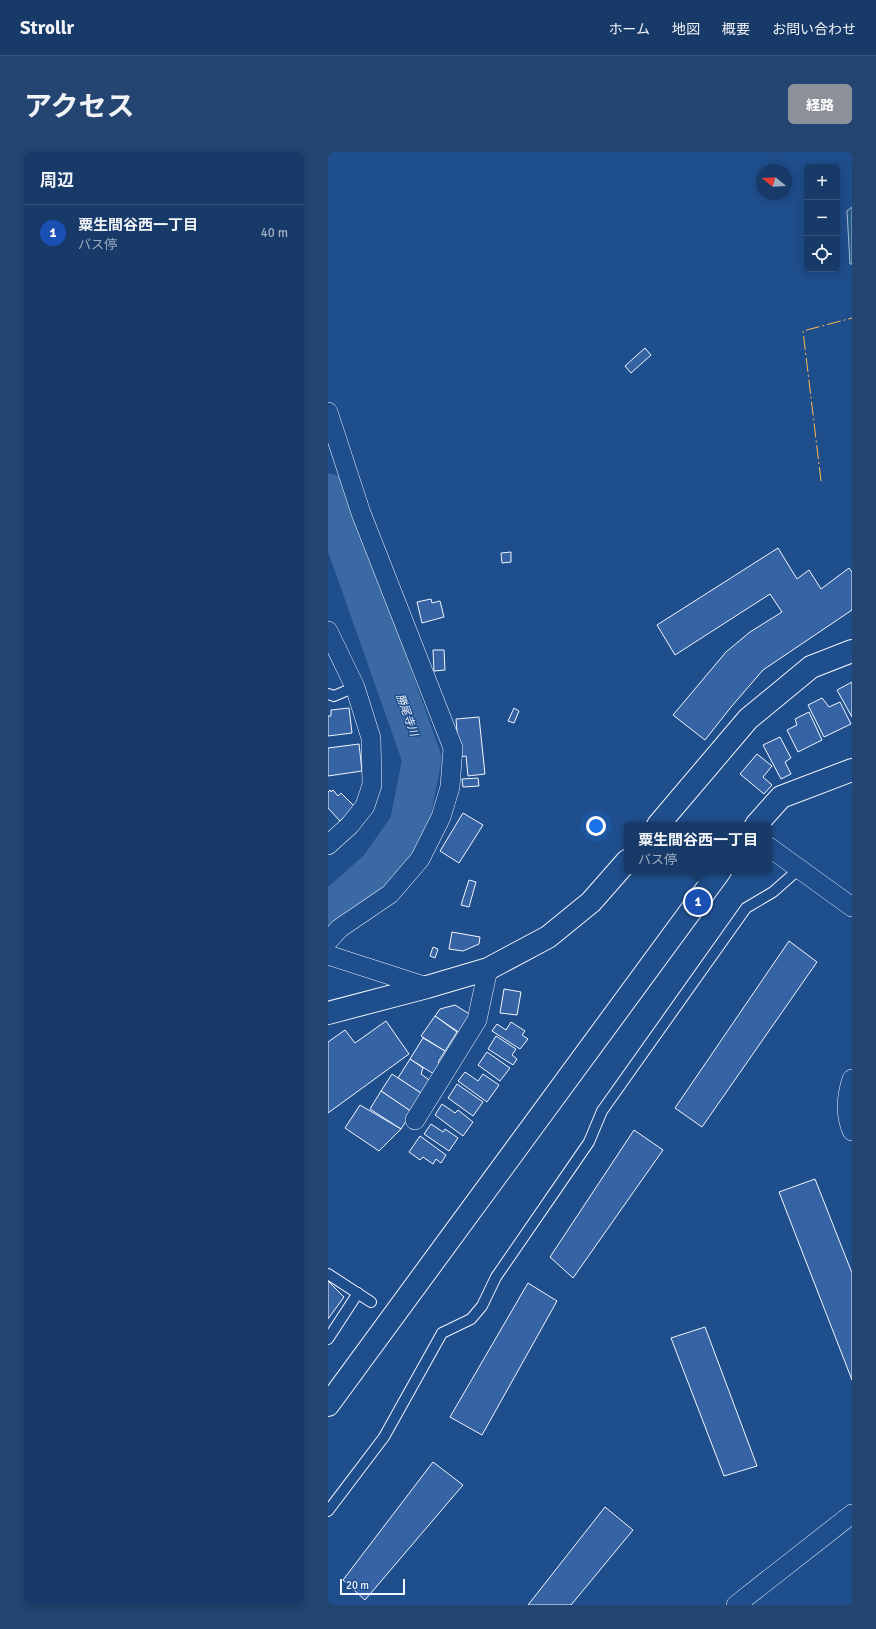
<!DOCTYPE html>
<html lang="ja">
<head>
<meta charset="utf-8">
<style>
	:root { --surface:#173a69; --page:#244571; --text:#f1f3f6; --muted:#9eadc0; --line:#36547d; --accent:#8c9099 }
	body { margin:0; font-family:Signika,"Noto Sans JP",sans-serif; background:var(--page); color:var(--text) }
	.controls { position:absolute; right:12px; top:12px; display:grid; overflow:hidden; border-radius:6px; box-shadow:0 2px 10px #0003 }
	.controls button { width:36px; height:36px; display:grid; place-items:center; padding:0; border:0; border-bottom:1px solid var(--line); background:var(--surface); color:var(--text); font:20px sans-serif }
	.compass { position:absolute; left:428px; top:12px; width:36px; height:36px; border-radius:50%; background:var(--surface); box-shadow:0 2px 10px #0003; rotate:288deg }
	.scale { position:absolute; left:12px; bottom:10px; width:65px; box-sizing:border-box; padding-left:4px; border:2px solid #f2f6ff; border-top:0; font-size:11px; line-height:14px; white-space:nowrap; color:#f2f6ff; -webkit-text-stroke:3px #1f4e8c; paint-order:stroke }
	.you { position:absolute; left:268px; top:674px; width:14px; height:14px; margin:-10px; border:3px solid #fff; border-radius:50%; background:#1a73e8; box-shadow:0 0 0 6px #1a73e833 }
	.badge { display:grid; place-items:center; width:26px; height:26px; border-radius:50%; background:var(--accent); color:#fff; font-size:13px; font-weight:700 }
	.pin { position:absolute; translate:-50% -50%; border:2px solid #fff; box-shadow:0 1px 4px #0006 }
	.popup { position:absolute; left:296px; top:670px; width:148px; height:52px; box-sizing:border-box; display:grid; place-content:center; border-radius:6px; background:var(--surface); filter:drop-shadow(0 1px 3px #0005); font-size:13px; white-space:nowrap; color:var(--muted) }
	.popup b { font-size:15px; color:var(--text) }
	.popup::after { content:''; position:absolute; left:50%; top:100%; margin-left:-8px; border:8px solid transparent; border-top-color:var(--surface) }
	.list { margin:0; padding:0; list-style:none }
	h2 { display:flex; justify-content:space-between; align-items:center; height:52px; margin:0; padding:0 16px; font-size:17px }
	h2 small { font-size:13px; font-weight:400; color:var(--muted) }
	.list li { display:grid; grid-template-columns:26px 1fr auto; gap:12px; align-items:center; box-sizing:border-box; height:56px; padding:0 16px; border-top:1px solid var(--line) }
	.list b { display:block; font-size:15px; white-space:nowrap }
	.list p { margin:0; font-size:13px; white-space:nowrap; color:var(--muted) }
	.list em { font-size:13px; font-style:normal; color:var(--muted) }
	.icon { flex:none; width:22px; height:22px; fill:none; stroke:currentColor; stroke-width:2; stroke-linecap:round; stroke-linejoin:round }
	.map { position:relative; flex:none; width:524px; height:1453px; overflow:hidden; border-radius:6px }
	header { display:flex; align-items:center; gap:24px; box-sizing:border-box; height:56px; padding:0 20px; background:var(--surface); border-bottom:1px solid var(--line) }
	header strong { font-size:19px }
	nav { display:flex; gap:22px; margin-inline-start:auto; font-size:14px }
	.intro { display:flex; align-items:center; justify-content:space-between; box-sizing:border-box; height:96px; padding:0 24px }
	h1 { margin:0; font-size:28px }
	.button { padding:10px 18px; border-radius:6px; background:var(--accent); color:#fff; font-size:14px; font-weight:700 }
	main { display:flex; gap:24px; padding:0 24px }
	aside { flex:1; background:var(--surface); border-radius:6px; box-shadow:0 2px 10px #0003 }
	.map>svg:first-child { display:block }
	.green { fill:#245a82; stroke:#a8bbd7 }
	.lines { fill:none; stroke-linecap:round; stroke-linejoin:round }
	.river { stroke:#3b69a3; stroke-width:39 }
	.building { fill:#3563a3; stroke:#f2f6ff }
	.lane-casing { stroke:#f2f6ff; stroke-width:12 }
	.street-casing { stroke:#f2f6ff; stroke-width:20 }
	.secondary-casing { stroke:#f2f6ff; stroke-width:24 }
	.lane { stroke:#1f4e8c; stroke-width:10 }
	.street { stroke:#1f4e8c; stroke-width:19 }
	.secondary { stroke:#1f4e8c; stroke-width:22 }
	.power { stroke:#ffb74d; stroke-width:1; stroke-dasharray:14 3 2 3; stroke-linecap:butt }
	.labels { text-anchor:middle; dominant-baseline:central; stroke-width:3; stroke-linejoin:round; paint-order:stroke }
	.water-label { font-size:11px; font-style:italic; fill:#f2f6ff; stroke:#1f4e8c }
</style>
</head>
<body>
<header>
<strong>Strollr</strong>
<nav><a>ホーム</a><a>地図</a><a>概要</a><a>お問い合わせ</a></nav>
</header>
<div class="intro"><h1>アクセス</h1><a class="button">経路</a></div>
<main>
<aside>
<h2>周辺<small></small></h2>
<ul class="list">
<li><span class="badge" style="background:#1a4fb4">1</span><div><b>粟生間谷西一丁目</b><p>バス停</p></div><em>40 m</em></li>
</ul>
</aside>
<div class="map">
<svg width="524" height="1453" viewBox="0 0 524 1453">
	<rect width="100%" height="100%" fill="#1f4e8c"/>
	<polygon class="green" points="524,55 524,112 522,112 519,59"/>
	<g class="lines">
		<polyline class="river" points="0,341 94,607 81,673 50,717 0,761"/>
	</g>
	<g class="building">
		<polygon points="317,196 323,203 303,221 297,214"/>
		<polygon points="450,396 469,427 481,418 493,437 521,416 524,420 524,458 435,518 403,555 377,588 345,563 398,500 422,480 454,460 442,442 347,503 329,473"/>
		<polygon points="183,400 183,410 174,411 173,401"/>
		<polygon points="103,447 104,451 112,449 116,465 94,471 89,450"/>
		<polygon points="105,498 116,498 117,518 106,519"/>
		<polygon points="524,530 524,565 509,538"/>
		<polygon points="494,546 501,555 512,550 523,572 496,585 480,553"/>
		<polygon points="21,556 24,581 0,584 0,564 3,564 3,558"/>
		<polygon points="186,556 191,559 186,571 180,569"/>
		<polygon points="481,560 494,588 470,600 459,578 469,573 467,567"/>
		<polygon points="151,565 157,622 140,624 138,604 131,605 128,567"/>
		<polygon points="452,585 463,606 457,610 463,622 453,627 435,593"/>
		<polygon points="31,592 34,619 0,624 0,596"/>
		<polygon points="429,602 444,614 435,625 444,633 436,642 412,622"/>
		<polygon points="150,626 151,634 135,635 134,627"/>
		<polygon points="2,638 3,640 5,638 10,644 13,641 27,655 12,669 0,656 0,640"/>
		<polygon points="135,661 155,673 131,711 112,699"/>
		<polygon points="141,728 148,730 141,755 133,753"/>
		<polygon points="124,780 152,785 151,792 135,799 121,797"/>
		<polygon points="461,789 489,810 374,975 347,956"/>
		<polygon points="105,795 110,797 107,806 102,804"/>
		<polygon points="176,837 193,840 189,863 172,861"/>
		<polygon points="127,853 143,863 132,881 107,864 112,857"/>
		<polygon points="107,864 129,880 117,899 93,884"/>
		<polygon points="58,869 81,902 0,961 0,890 17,878 27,891"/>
		<polygon points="183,870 197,879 194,883 200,887 192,897 164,879 169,872 178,878"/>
		<polygon points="168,884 188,897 184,903 189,907 185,913 160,897"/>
		<polygon points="95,886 117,899 110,910 116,913 109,924 82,907"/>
		<polygon points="159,900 182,916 172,929 150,913"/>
		<polygon points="82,907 95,916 93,922 104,930 96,943 70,926"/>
		<polygon points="137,920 150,929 155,922 171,933 159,950 130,929"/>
		<polygon points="64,922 96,943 84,960 53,939"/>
		<polygon points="129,932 155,950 145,964 120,946"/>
		<polygon points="53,939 84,960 73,977 42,957"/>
		<polygon points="114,952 127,961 130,958 145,970 135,984 107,963"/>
		<polygon points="32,953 73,977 51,999 17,976"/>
		<polygon points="103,972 115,980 117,977 130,986 121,999 96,982"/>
		<polygon points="306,978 335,998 245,1126 222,1105"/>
		<polygon points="92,984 118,1003 113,1011 108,1007 105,1012 95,1005 92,1008 81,1000"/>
		<polygon points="487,1027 524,1121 524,1228 451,1040"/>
		<polygon points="0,1129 16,1145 0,1167"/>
		<polygon points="200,1131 229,1149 154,1283 122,1265"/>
		<polygon points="377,1175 429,1314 396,1324 343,1186"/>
		<polygon points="105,1310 135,1333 37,1448 15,1428"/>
		<polygon points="277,1355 305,1378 243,1453 200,1453"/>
	</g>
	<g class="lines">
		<g class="lane-casing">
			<g id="lane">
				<polyline points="0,542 6,544 27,535"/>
				<polyline points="0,1122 43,1150"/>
				<polyline points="0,1187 30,1141"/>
				<polyline points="0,1359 56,1285 114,1181 143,1167 154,1154 168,1125 261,990 274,959 418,756 445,740 471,717"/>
			</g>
		</g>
		<g class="street-casing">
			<g id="street">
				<polyline points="0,260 33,361 125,596 122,635 113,665 92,707 62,742 12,776 0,789"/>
				<polyline points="0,479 27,535 43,586 44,633 37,654 22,673 0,693"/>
				<polyline points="441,695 524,755"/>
				<polyline points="0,803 99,835"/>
				<path d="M 524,927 C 518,945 517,962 524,979"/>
				<polyline points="87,968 149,868 160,817"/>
				<polyline points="408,1453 524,1362"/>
			</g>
		</g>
		<g class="secondary-casing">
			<g id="secondary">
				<polyline points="330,673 420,567 483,515 524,499"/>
				<polyline points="428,673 453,645 524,618"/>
				<polyline points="0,861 99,835 160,817 220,785 263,750 299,709"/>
				<polyline points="0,1253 392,719"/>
			</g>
		</g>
		<use href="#lane" class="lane"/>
		<use href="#street" class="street"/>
		<use href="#secondary" class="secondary"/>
		<polyline class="power" points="493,329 475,179 524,166"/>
	</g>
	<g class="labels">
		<g class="water-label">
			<text transform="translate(79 563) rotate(70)">勝尾寺川</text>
		</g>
	</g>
</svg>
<div class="controls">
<button>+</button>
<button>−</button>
<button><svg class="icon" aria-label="locate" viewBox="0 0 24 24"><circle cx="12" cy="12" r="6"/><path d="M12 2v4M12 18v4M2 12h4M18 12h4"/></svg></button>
</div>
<svg class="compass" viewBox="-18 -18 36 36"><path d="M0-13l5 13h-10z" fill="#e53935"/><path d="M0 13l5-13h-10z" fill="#9eadc0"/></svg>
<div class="scale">20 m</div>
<div class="you"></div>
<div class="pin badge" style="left:370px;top:750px;background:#1a4fb4">1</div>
<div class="popup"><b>粟生間谷西一丁目</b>バス停</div>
</div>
</main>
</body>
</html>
